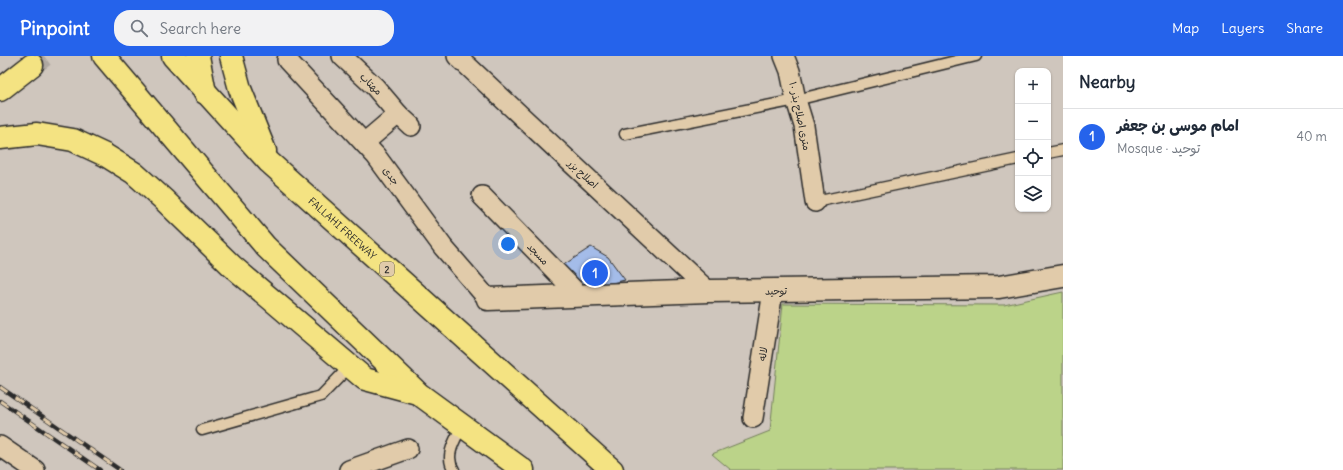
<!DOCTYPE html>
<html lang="en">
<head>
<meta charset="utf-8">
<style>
	:root { --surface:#fff; --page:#f2f2f3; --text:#1f2937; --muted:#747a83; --line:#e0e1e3; --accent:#2563eb }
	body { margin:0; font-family:Delius,"Playpen Sans Arabic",sans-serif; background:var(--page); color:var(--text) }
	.controls { position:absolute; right:12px; top:12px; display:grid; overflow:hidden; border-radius:8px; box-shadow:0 1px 3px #0004 }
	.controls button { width:36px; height:36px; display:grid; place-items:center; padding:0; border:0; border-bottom:1px solid var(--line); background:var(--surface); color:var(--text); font:20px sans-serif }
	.you { position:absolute; left:508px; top:188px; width:14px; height:14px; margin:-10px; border:3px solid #fff; border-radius:50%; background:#1a73e8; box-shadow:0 0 0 6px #1a73e833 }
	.badge { display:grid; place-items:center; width:26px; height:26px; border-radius:50%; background:var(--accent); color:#fff; font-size:13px; font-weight:700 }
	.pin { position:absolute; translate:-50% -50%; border:2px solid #fff; box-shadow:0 1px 4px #0006 }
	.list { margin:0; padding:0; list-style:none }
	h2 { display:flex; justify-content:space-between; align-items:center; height:52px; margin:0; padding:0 16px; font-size:17px }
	h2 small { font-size:13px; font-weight:400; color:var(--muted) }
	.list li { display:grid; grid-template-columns:26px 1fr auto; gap:12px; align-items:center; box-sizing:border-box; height:56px; padding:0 16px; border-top:1px solid var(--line) }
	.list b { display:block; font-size:15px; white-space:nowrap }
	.list p { margin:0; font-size:13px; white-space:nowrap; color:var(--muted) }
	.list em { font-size:13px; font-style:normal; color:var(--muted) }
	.icon { flex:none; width:22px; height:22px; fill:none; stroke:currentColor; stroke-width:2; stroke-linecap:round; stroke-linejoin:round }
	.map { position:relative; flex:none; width:1063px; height:414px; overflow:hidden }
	header { display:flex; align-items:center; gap:24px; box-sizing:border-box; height:56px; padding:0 20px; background:var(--accent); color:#fff }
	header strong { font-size:19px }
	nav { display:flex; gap:22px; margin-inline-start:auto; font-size:14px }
	.search { width:280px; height:36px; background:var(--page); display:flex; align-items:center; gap:10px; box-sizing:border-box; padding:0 14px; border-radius:16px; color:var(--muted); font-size:15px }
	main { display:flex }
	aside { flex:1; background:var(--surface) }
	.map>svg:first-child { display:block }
	.green { fill:#bbd389; stroke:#737f5a }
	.shadow { fill:#0003 }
	.building { fill:#a4bce9; stroke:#2b2b2b }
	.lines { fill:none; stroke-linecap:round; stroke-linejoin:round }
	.primary-tunnel { stroke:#aea7a0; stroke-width:22; stroke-dasharray:22 11; stroke-linecap:butt }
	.service-casing { stroke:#2b2b2b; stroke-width:13 }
	.minor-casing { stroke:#2b2b2b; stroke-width:22 }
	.tertiary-casing { stroke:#2b2b2b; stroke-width:25 }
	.primary-casing { stroke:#2b2b2b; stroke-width:25 }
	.motorway-casing { stroke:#2b2b2b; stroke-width:25 }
	.service { stroke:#e1cbaa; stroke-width:10 }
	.minor { stroke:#e1cbaa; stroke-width:19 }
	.tertiary { stroke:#e1cbaa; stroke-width:22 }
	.primary { stroke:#f4e382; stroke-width:22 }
	.motorway { stroke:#f4e382; stroke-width:22 }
	.rail-casing { stroke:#2b2b2b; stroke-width:4.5 }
	.rail { stroke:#e1cbaa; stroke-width:3; stroke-dasharray:9; stroke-linecap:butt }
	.labels { text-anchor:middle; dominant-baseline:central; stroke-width:3; stroke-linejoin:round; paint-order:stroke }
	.shield { fill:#e1cbaa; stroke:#625b51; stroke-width:1 }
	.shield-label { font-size:9px; font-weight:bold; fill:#2b2b2b }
	.street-label { font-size:10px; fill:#2b2b2b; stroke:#e1cbaa }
</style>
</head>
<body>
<header>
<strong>Pinpoint</strong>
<div class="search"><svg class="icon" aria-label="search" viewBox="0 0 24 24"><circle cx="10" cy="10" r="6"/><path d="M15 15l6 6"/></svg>Search here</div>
<nav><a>Map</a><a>Layers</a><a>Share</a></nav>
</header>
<main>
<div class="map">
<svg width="1063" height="414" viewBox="0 0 1063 414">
	<rect width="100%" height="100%" fill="#cfc6bd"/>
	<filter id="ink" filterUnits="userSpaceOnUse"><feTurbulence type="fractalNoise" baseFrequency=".025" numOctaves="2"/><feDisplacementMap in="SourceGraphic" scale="8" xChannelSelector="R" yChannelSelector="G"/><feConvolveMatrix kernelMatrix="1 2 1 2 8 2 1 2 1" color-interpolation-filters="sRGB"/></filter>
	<g filter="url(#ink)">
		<polygon class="green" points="1063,236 1063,414 731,414 712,398 770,375 783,248 1004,249"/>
		<polygon class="shadow" points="607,202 628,231 591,240"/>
		<polygon class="building" points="591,191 608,201 625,224 586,233 562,210"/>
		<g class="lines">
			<polyline class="primary-tunnel" points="32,9 44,0"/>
			<g class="service-casing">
				<g id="service">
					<polyline points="625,78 796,44 976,0"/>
					<polyline points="1048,97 1063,94"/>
					<polyline points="815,146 1018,103"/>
					<polyline points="202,374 321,340 349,311"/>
					<path d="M 454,414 C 444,400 455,384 462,370"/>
				</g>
			</g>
			<g class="minor-casing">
				<g id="minor">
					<polyline points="342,0 375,31 398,58 364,87"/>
					<polyline points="457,0 708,235"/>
					<polyline points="784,0 790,15 796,44 804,70 815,146"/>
					<polyline points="287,4 376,100 443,191 488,243"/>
					<polyline points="398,58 411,70"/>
					<polyline points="482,140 578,238"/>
					<polyline points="753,362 773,235"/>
					<polyline points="0,390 35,414"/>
					<polyline points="349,414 408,393"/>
				</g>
			</g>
			<g class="tertiary-casing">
				<polyline id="tertiary" points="488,243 708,235 999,231 1063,220"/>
			</g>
			<g class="primary-casing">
				<polyline id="primary" points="0,34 32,9"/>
			</g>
			<g class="motorway-casing">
				<g id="motorway">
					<polyline points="104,0 266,191 419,338 523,414"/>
					<path id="s1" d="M 173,0 L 269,106 L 612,414"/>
					<polyline points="198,0 205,37"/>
					<polyline points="231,0 240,33 265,95"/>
					<polyline points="0,82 37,78 73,84 105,99 134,117 163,143 232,210 365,323 417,337"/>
				</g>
			</g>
			<use href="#service" class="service"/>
			<use href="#minor" class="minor"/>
			<use href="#tertiary" class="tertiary"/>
			<use href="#primary" class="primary"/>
			<use href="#motorway" class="motorway"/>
			<g class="rail-casing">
				<g id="rail">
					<polyline points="0,331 120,414"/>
					<polyline points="0,345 100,414"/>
				</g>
			</g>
			<use href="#rail" class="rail"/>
		</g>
	</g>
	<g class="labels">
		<rect class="shield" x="380" y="206" width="14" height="14" rx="3"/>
		<g class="shield-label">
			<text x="387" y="213">2</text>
		</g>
		<g class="street-label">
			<text transform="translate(371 28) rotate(45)">مهتاب</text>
			<text transform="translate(800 60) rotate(78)">۱۰ متری اصلاح بذر</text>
			<text transform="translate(583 118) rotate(43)">اصلاح بزر</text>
			<text transform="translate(391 120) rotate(53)">جدی</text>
			<text stroke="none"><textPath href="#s1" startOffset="242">FALLAHI FREEWAY</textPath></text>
			<text transform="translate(538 198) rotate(46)">مسجد</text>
			<text transform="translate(776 235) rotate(-1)">توحید</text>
			<text transform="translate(763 298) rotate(-81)">لاله</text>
		</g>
	</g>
</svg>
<div class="controls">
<button>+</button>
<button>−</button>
<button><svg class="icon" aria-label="locate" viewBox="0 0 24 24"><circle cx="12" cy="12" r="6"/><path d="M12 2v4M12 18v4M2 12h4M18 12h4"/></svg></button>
<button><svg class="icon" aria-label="layers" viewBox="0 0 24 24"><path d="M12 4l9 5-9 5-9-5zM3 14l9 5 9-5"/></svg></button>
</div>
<div class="you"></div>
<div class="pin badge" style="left:595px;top:217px">1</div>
</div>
<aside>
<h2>Nearby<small></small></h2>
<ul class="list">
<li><span class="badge">1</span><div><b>امام موسی بن جعفر</b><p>Mosque · توحید</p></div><em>40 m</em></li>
</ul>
</aside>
</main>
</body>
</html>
